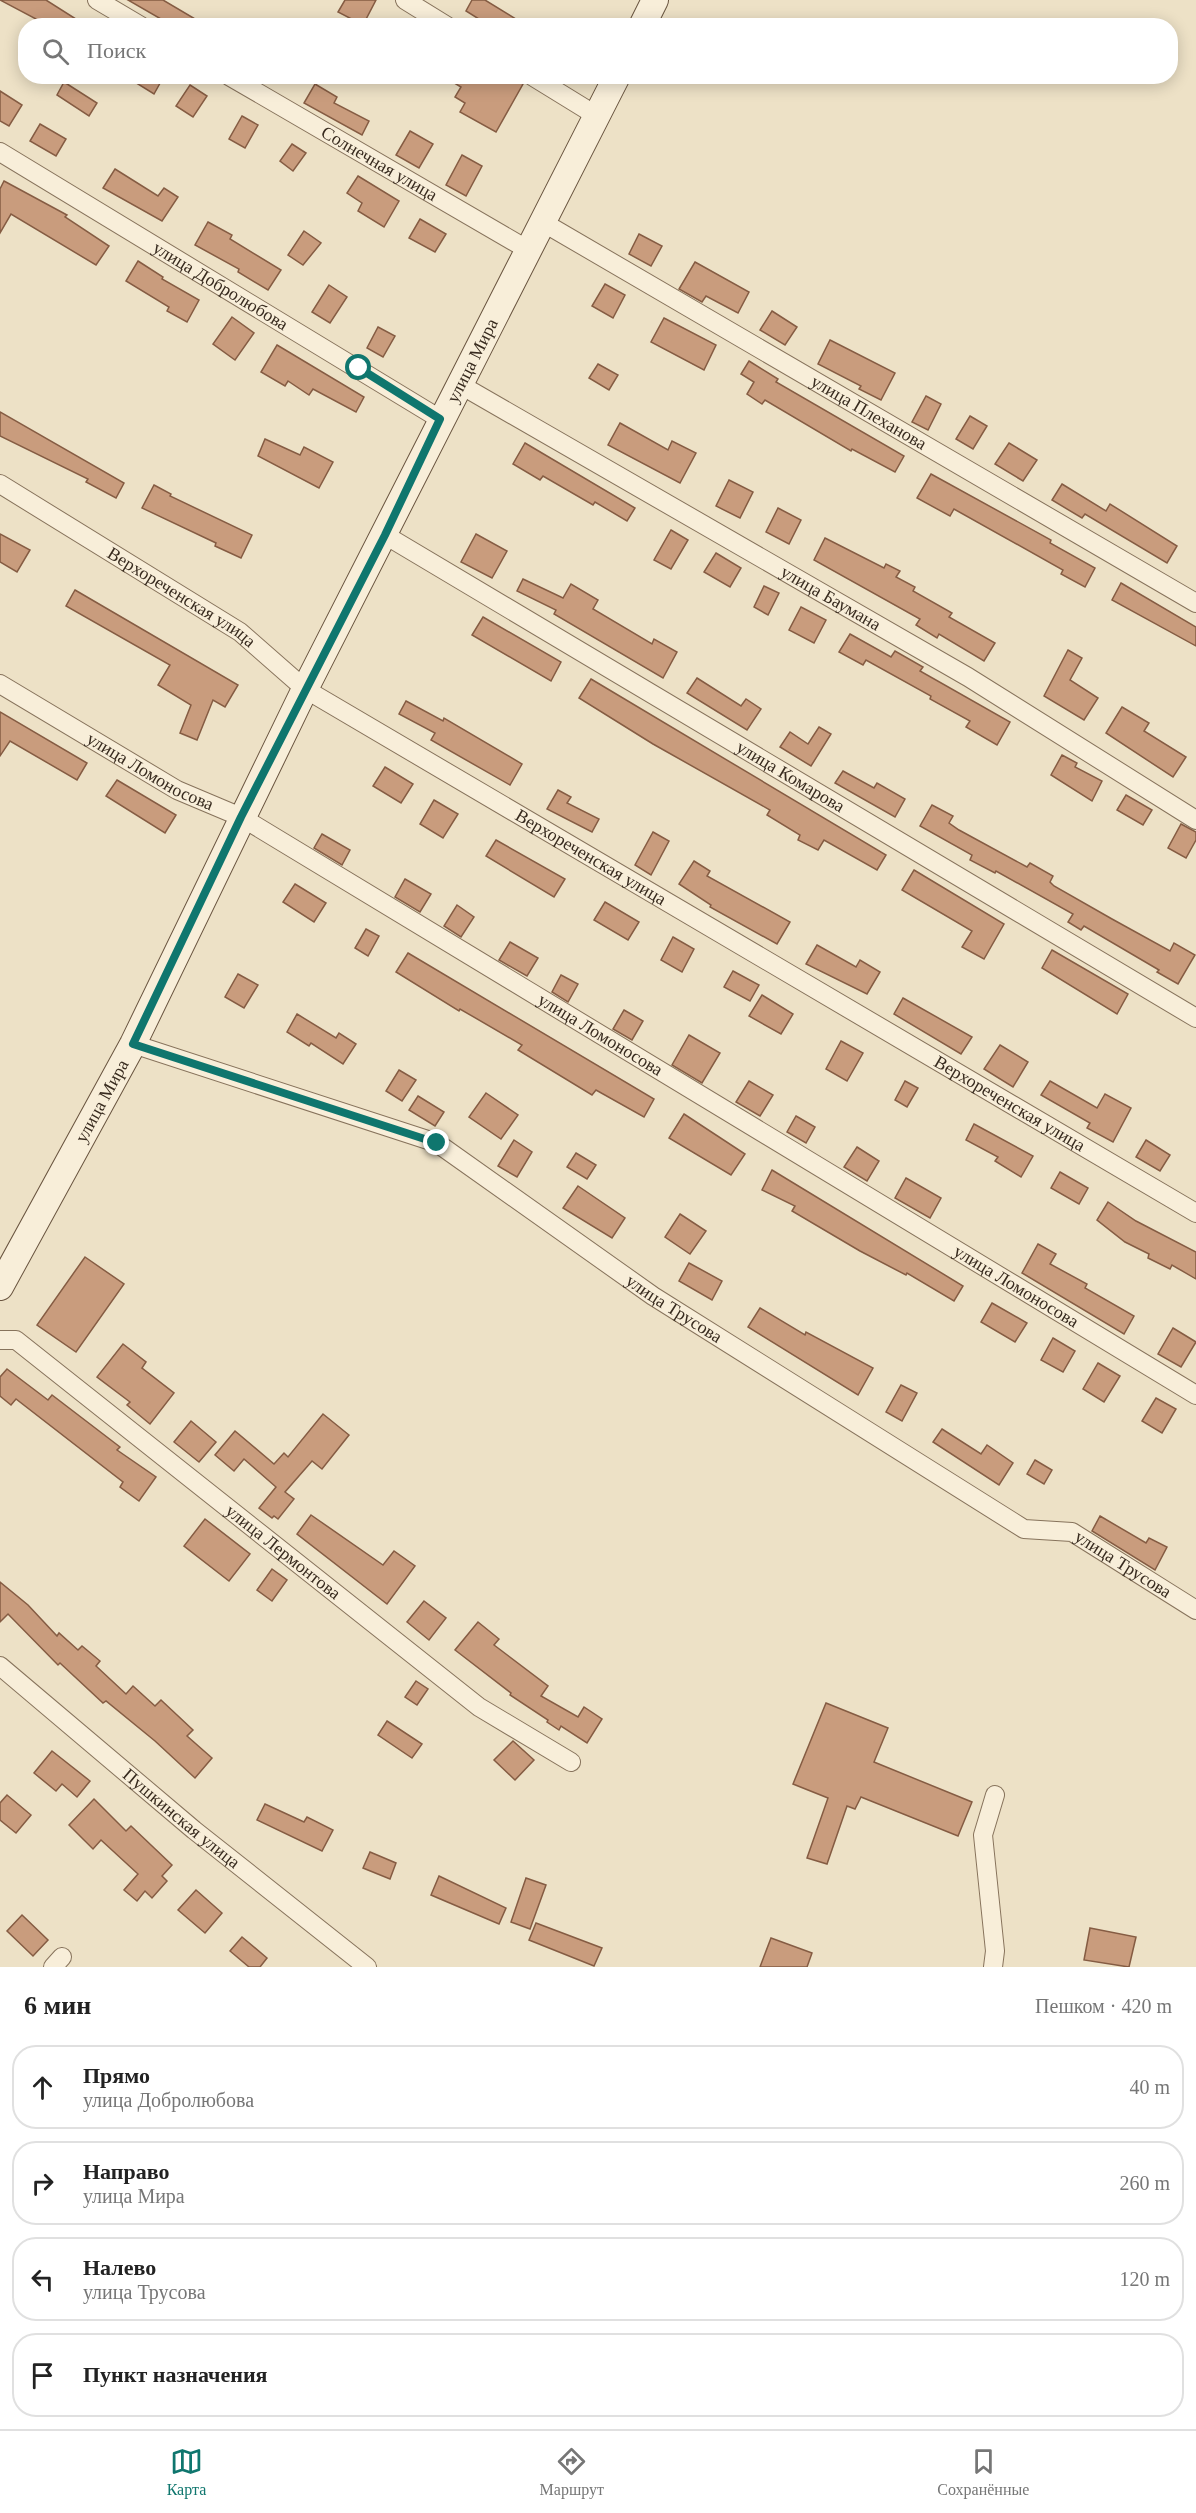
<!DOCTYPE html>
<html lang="ru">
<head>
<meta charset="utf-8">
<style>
	:root { --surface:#fff; --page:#f6f6f6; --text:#222; --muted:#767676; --line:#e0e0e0; --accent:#0f766e }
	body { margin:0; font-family:"Times New Roman",serif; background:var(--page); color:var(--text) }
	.stop { position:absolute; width:18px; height:18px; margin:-14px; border:4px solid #0f766e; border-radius:50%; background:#fff }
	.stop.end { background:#0f766e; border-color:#fff; box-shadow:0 2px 6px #0008 }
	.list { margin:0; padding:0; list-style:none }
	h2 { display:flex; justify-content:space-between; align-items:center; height:78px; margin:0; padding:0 24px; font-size:26px }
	h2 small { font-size:20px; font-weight:400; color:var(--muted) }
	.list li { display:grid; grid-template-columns:39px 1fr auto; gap:18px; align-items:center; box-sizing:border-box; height:84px; margin:0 12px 12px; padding:0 12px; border:2px solid var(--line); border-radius:24px }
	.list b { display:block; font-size:22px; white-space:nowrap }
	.list p { margin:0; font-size:20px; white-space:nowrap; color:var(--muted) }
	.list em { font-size:20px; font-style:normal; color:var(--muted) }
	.icon { flex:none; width:33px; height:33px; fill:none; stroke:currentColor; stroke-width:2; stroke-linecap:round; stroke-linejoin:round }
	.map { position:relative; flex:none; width:1196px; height:1967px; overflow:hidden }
	.search { position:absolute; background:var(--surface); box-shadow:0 3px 15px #0003; left:18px; right:18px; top:18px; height:66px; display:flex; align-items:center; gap:15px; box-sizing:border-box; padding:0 21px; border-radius:24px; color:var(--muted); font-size:22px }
	.sheet { height:462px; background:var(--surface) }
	nav { display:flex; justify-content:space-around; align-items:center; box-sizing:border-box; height:84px; border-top:2px solid var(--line); background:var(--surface); font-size:16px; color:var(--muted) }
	nav a { display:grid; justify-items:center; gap:3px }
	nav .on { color:var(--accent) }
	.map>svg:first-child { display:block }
	.building { fill:#c99c7d; stroke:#855c43; stroke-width:1.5 }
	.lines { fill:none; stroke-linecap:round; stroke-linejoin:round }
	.street-casing { stroke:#87735c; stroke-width:20 }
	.secondary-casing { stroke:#69543f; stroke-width:28 }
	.street { stroke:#f8eed9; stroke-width:18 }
	.secondary { stroke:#f8eed9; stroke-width:26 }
	.route { stroke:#0f766e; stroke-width:8 }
	.labels { text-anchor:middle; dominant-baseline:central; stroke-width:5; stroke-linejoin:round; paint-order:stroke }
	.street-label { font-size:18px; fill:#382b1f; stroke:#f4ebd5 }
</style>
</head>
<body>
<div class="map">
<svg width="1196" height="1967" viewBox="0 0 1196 1967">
	<rect width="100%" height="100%" fill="#ede1c6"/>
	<g class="building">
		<polygon points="0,0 46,0 87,26 34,26 38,20"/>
		<polygon points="128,0 163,0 207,26 173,26"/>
		<polygon points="345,0 376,0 363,25 338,12"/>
		<polygon points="472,0 485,0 527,26 490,26 466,11"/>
		<polygon points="125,76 164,76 154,94"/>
		<polygon points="443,76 510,76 523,84 496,132 460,112 465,103 455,97 461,87"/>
		<polygon points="64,82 97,103 89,116 57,95"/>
		<polygon points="315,84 337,97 334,103 369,121 362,135 304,103"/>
		<polygon points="190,85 207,96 193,117 176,106"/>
		<polygon points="0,91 22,105 9,126 0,121"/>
		<polygon points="242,116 258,125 245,148 229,139"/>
		<polygon points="40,124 66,139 56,156 30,141"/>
		<polygon points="410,131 433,144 419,168 396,155"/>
		<polygon points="292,144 306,153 293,171 280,161"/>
		<polygon points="462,155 482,166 466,196 446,185"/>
		<polygon points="115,169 158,196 164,188 178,197 162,221 103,188"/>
		<polygon points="358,176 399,201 384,227 358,211 362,203 347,193"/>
		<polygon points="4,181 67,215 65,217 109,246 96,265 11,214 0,233 0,189"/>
		<polygon points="420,219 446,234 435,252 409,238"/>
		<polygon points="208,222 232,235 230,239 281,270 268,290 238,272 239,269 195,245"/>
		<polygon points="304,231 321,243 303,265 288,255"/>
		<polygon points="639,234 662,246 651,266 629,254"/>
		<polygon points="138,261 163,277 162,279 199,300 187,322 167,311 169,307 126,281"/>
		<polygon points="695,262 749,292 738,313 706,296 702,302 679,289"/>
		<polygon points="605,284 625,295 613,318 592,306"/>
		<polygon points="329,285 347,297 330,323 312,312"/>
		<polygon points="772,311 797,327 785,345 760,330"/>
		<polygon points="232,317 254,333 235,360 213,344"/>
		<polygon points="664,318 716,345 704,370 651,342"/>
		<polygon points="378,327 395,336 383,357 367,348"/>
		<polygon points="830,340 895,373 881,400 859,389 861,386 818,364"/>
		<polygon points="277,345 364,397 356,412 313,389 309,395 288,381 285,386 261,372"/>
		<polygon points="749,361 778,379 776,382 904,456 895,472 852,449 851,451 765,400 762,404 747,394 754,382 741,374"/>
		<polygon points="598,364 618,375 609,390 589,378"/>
		<polygon points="926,396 941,404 928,430 912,422"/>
		<polygon points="0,412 124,483 116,498 86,482 88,479 0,436"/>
		<polygon points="970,416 987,426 973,449 956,439"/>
		<polygon points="620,423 668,450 672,441 696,453 680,483 608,445"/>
		<polygon points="265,439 300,455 304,447 333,462 319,488 258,456"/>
		<polygon points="525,443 635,508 627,521 595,502 593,505 543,476 540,480 513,464"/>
		<polygon points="1009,443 1037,460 1023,481 995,464"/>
		<polygon points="931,474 1051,540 1050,543 1095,568 1085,587 1061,574 1063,570 954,509 950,516 917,498"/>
		<polygon points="729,480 753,492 740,518 716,506"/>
		<polygon points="1062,484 1106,511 1110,504 1177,546 1167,563 1085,514 1082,518 1052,500"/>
		<polygon points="154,485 171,494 170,496 252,535 241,558 215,546 216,543 142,508"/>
		<polygon points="778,508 801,520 789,544 766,532"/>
		<polygon points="671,530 688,540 671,569 654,560"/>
		<polygon points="0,534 30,550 17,572 0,562"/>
		<polygon points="476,534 507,551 492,578 461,562"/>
		<polygon points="825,538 884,568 886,564 900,571 896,577 915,587 913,591 952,613 949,617 995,643 984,661 939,634 937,638 916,625 920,619 814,560"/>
		<polygon points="716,553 741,568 730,587 704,572"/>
		<polygon points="523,579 563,598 571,584 598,600 593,609 652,644 654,639 677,652 663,678 554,614 556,610 517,591"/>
		<polygon points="1121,583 1196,627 1196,646 1112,600"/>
		<polygon points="764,586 779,593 768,615 754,607"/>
		<polygon points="75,590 238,685 225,707 213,700 197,740 180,733 191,705 158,685 170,665 66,606"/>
		<polygon points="801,607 826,620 814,643 789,630"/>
		<polygon points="483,617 561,662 551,681 472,635"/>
		<polygon points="850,634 891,657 895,651 923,667 920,671 1010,722 997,745 966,727 970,721 930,699 931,696 866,660 863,665 839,652"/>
		<polygon points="1068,650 1082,658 1070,680 1098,698 1084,720 1044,696"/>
		<polygon points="697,678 741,706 746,699 761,709 747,730 687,693"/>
		<polygon points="591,679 886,855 877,870 824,840 818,850 798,840 800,835 767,815 770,810 653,744 579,698"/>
		<polygon points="406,701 443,721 444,718 522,764 510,785 431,740 435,733 399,714"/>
		<polygon points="1122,707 1149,723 1144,731 1186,757 1173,777 1106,733"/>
		<polygon points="0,712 87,763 77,780 10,741 0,756"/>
		<polygon points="819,727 831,734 811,766 780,747 790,732 808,744"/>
		<polygon points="1062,755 1077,763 1075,767 1102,781 1092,801 1051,775"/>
		<polygon points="385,767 413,784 401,803 373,786"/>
		<polygon points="843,771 874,788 877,783 905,799 895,817 835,783"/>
		<polygon points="117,780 176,815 165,833 106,796"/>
		<polygon points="558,790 571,797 567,803 599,819 592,832 547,809"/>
		<polygon points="1126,795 1152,810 1143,825 1117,810"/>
		<polygon points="434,800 458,814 443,838 420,824"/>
		<polygon points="932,805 953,816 949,823 959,830 1027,867 1030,863 1053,876 1050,882 1054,886 1112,919 1170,951 1174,943 1195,955 1178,984 1157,972 1159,970 1084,926 1081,930 1068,922 1073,914 996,871 995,873 970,860 972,855 920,826"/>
		<polygon points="1181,824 1196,832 1196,840 1186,858 1168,848"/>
		<polygon points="653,832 669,841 651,875 635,865"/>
		<polygon points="322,834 350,850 342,865 314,848"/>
		<polygon points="496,840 565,879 554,897 486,856"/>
		<polygon points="694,861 710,871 707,876 790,922 777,944 710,907 711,905 679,884"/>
		<polygon points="914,870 1004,924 984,959 962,947 972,931 902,890"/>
		<polygon points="405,879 431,894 420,912 395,897"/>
		<polygon points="295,884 326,903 314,922 283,902"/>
		<polygon points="605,902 639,922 628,940 594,920"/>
		<polygon points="457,905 474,917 461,937 444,926"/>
		<polygon points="366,929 379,936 368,956 355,948"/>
		<polygon points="673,937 694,949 682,972 661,960"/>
		<polygon points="510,942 538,958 527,976 499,960"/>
		<polygon points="817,945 856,967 860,960 880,972 867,994 806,964"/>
		<polygon points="1052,950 1128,994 1117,1014 1042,968"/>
		<polygon points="408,953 654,1099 644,1117 596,1090 592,1095 518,1050 522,1045 460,1009 459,1011 396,972"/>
		<polygon points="733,971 759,985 750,1001 724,987"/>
		<polygon points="238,974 258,985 244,1008 225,997"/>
		<polygon points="561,975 578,984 568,1002 552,992"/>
		<polygon points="762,995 793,1014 781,1034 749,1016"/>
		<polygon points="903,998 972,1037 961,1054 894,1014"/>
		<polygon points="624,1010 643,1021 632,1040 613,1029"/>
		<polygon points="297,1014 336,1038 339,1033 356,1044 343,1064 311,1043 309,1046 287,1032"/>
		<polygon points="689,1035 720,1053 702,1083 672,1065"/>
		<polygon points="841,1041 863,1053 847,1081 826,1069"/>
		<polygon points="1000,1045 1028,1062 1013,1087 984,1069"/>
		<polygon points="399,1070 416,1080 402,1101 386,1091"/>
		<polygon points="749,1081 773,1095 760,1116 736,1102"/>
		<polygon points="905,1081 918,1088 907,1107 895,1100"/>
		<polygon points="1050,1081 1097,1108 1105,1094 1131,1108 1113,1142 1087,1128 1090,1123 1041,1095"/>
		<polygon points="486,1093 518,1115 501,1139 469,1117"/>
		<polygon points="418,1096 444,1112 435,1126 409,1110"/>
		<polygon points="684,1114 745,1154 731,1175 669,1138"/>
		<polygon points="796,1116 815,1127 806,1143 787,1132"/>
		<polygon points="974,1124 1033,1156 1021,1177 995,1161 998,1157 966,1140"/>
		<polygon points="514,1140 532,1152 517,1177 498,1166"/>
		<polygon points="1146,1140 1170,1155 1160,1171 1136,1157"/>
		<polygon points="857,1147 879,1161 867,1181 844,1167"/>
		<polygon points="576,1153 596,1165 587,1179 567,1167"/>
		<polygon points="772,1170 963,1286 954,1301 907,1273 906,1275 860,1251 792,1211 795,1206 762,1190"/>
		<polygon points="1060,1172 1088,1188 1079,1204 1051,1188"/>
		<polygon points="906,1178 941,1198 930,1218 895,1198"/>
		<polygon points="578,1186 625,1218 612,1238 563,1208"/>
		<polygon points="1108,1202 1136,1221 1196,1252 1196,1279 1172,1265 1170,1269 1148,1258 1149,1254 1125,1242 1097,1220"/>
		<polygon points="680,1214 706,1231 690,1254 665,1237"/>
		<polygon points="1038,1244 1056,1254 1050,1264 1087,1284 1085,1288 1134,1316 1124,1334 1022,1273"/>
		<polygon points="85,1257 124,1284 76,1352 37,1325"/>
		<polygon points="689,1263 722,1281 712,1300 679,1281"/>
		<polygon points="992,1303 1027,1323 1015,1342 981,1322"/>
		<polygon points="760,1308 805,1335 806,1332 873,1368 858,1395 748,1327"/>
		<polygon points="1173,1328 1196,1342 1181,1367 1158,1354"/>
		<polygon points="1053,1338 1075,1351 1063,1372 1041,1360"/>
		<polygon points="123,1344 146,1362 142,1368 174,1393 150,1424 127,1405 130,1402 97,1377"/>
		<polygon points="1098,1363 1120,1376 1104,1402 1083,1389"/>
		<polygon points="7,1369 48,1400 52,1395 120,1447 117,1450 156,1477 139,1501 120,1487 123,1482 16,1399 11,1405 0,1396 0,1377"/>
		<polygon points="901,1385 917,1393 902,1421 886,1412"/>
		<polygon points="1156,1398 1176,1409 1162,1433 1142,1421"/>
		<polygon points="323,1414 349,1435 322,1469 312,1461 285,1492 294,1499 278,1519 274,1516 272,1518 259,1508 276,1487 244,1459 234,1471 215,1455 235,1431 274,1464 284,1453 288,1457"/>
		<polygon points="191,1421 216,1442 199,1462 174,1442"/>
		<polygon points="942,1429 981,1454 987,1445 1013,1463 999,1485 933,1442"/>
		<polygon points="1035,1460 1052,1470 1044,1484 1027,1474"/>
		<polygon points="311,1515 383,1565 394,1551 415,1566 387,1604 297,1534"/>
		<polygon points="1100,1516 1146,1543 1149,1538 1167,1547 1155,1570 1092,1531"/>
		<polygon points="205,1519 250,1554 229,1581 184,1546"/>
		<polygon points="272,1569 287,1580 272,1601 257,1590"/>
		<polygon points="0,1582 28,1605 57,1636 59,1633 78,1650 82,1646 100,1661 96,1666 126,1694 133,1686 155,1706 161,1700 193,1730 187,1736 212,1758 195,1778 155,1741 106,1701 103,1703 60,1663 58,1665 8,1614 0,1622"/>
		<polygon points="424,1601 446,1618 429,1640 407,1622"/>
		<polygon points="478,1622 499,1639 494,1645 548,1686 541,1696 578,1717 584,1707 602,1719 587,1743 561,1726 559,1730 547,1722 548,1720 510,1695 511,1693 455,1650"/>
		<polygon points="416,1681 428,1689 417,1705 405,1697"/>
		<polygon points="826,1703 888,1728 874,1762 972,1802 958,1836 861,1797 855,1809 847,1806 827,1864 807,1858 828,1798 793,1784"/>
		<polygon points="387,1721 422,1744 412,1758 378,1735"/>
		<polygon points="513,1741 534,1760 515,1780 494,1760"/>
		<polygon points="52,1751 90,1781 77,1797 62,1784 56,1791 34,1773"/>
		<polygon points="7,1795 31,1815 16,1833 0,1820 0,1803"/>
		<polygon points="94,1799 126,1831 131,1826 172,1865 162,1876 167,1881 152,1898 145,1891 137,1901 124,1890 138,1874 101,1840 93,1849 69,1825"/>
		<polygon points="265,1804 304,1822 307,1817 333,1830 322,1851 257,1820"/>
		<polygon points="370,1852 396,1863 390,1879 363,1868"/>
		<polygon points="439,1876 506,1908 499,1924 431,1895"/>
		<polygon points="526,1878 546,1885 530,1929 511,1922"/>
		<polygon points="196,1890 222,1913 205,1933 178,1910"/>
		<polygon points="22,1915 48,1940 33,1956 7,1931"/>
		<polygon points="536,1923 602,1948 594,1966 529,1940"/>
		<polygon points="1090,1928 1136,1937 1129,1967 1084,1960"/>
		<polygon points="242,1937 267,1958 260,1967 249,1967 230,1951"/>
		<polygon points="771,1938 812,1953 807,1967 760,1967"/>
	</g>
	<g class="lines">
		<g class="street-casing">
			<g id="street">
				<polyline points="97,0 141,26"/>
				<polyline points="405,0 447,26"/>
				<path id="s1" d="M 229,76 L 530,251"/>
				<polyline points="532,76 597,116"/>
				<path id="s2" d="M 0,152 L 440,419"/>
				<path id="s3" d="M 544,223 L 1196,603"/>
				<path id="s4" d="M 459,384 L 968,677 L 1196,820"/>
				<path id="s5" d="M 0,484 L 240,632 L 305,689 L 1196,1213"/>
				<path id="s6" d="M 385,535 L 1196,1018"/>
				<path id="s7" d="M 0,684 L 177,790 L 241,817 L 1196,1395"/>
				<path id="s8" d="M 133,1044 L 437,1143 L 653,1296 L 1024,1529 L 1072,1532 L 1196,1610"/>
				<path id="s9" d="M 0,1340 L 16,1340 L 479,1707 L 571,1762"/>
				<path id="s10" d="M 0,1666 L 194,1830 L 367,1967"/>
				<polyline points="53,1967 62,1957"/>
				<polyline points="993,1967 995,1951 983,1835 995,1795"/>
			</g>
		</g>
		<g class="secondary-casing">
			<g id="secondary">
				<polyline points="642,26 655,0"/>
				<path id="s11" d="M 0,1287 L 133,1044 L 305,689 L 617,76"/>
			</g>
		</g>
		<use href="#street" class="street"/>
		<use href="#secondary" class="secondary"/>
	</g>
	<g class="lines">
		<polyline class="route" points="359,368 440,419 385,535 241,817 133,1044 437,1143"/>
	</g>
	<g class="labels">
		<g class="street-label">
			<text stroke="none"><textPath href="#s1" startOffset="174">Солнечная улица</textPath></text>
			<text stroke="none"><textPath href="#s2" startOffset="258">улица Добролюбова</textPath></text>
			<text stroke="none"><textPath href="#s11" startOffset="1040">улица Мира</textPath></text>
			<text stroke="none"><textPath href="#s3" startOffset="376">улица Плеханова</textPath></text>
			<text stroke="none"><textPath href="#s4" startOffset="429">улица Баумана</textPath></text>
			<text stroke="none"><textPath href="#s5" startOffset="214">Верхореченская улица</textPath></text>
			<text stroke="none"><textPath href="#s7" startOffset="174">улица Ломоносова</textPath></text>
			<text stroke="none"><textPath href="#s6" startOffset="472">улица Комарова</textPath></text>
			<text stroke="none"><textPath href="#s5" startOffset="700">Верхореченская улица</textPath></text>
			<text stroke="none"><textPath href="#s7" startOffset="696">улица Ломоносова</textPath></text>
			<text stroke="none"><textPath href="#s11" startOffset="212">улица Мира</textPath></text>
			<text stroke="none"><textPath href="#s5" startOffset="1186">Верхореченская улица</textPath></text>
			<text stroke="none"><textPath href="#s7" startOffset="1182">улица Ломоносова</textPath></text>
			<text stroke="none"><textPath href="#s8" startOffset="609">улица Трусова</textPath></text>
			<text stroke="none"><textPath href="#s9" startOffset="357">улица Лермонтова</textPath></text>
			<text stroke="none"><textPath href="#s8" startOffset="1131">улица Трусова</textPath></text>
			<text stroke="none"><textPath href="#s10" startOffset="237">Пушкинская улица</textPath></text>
		</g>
	</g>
</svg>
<div class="stop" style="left:359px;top:368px"></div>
<div class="stop end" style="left:437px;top:1143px"></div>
<div class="search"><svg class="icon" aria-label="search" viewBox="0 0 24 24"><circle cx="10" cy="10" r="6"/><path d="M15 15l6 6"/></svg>Поиск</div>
</div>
<section class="sheet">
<h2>6 мин<small>Пешком · 420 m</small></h2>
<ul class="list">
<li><svg class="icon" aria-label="ahead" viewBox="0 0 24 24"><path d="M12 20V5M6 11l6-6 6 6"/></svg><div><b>Прямо</b><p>улица Добролюбова</p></div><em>40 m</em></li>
<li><svg class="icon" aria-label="right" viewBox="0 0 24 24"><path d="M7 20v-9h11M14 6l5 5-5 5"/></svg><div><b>Направо</b><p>улица Мира</p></div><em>260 m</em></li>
<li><svg class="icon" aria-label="left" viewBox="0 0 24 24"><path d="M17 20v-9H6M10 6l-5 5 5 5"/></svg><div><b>Налево</b><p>улица Трусова</p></div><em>120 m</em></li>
<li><svg class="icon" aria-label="arrive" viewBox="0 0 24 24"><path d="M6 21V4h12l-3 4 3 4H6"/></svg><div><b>Пункт назначения</b></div></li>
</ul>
</section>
<nav>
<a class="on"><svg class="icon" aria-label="map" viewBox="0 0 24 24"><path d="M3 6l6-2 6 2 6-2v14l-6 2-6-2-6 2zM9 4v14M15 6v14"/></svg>Карта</a>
<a><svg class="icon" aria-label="directions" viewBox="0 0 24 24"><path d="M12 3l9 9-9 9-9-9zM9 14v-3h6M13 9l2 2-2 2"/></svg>Маршрут</a>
<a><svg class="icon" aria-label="saved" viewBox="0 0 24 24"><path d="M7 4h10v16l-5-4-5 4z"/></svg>Сохранённые</a>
</nav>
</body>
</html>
